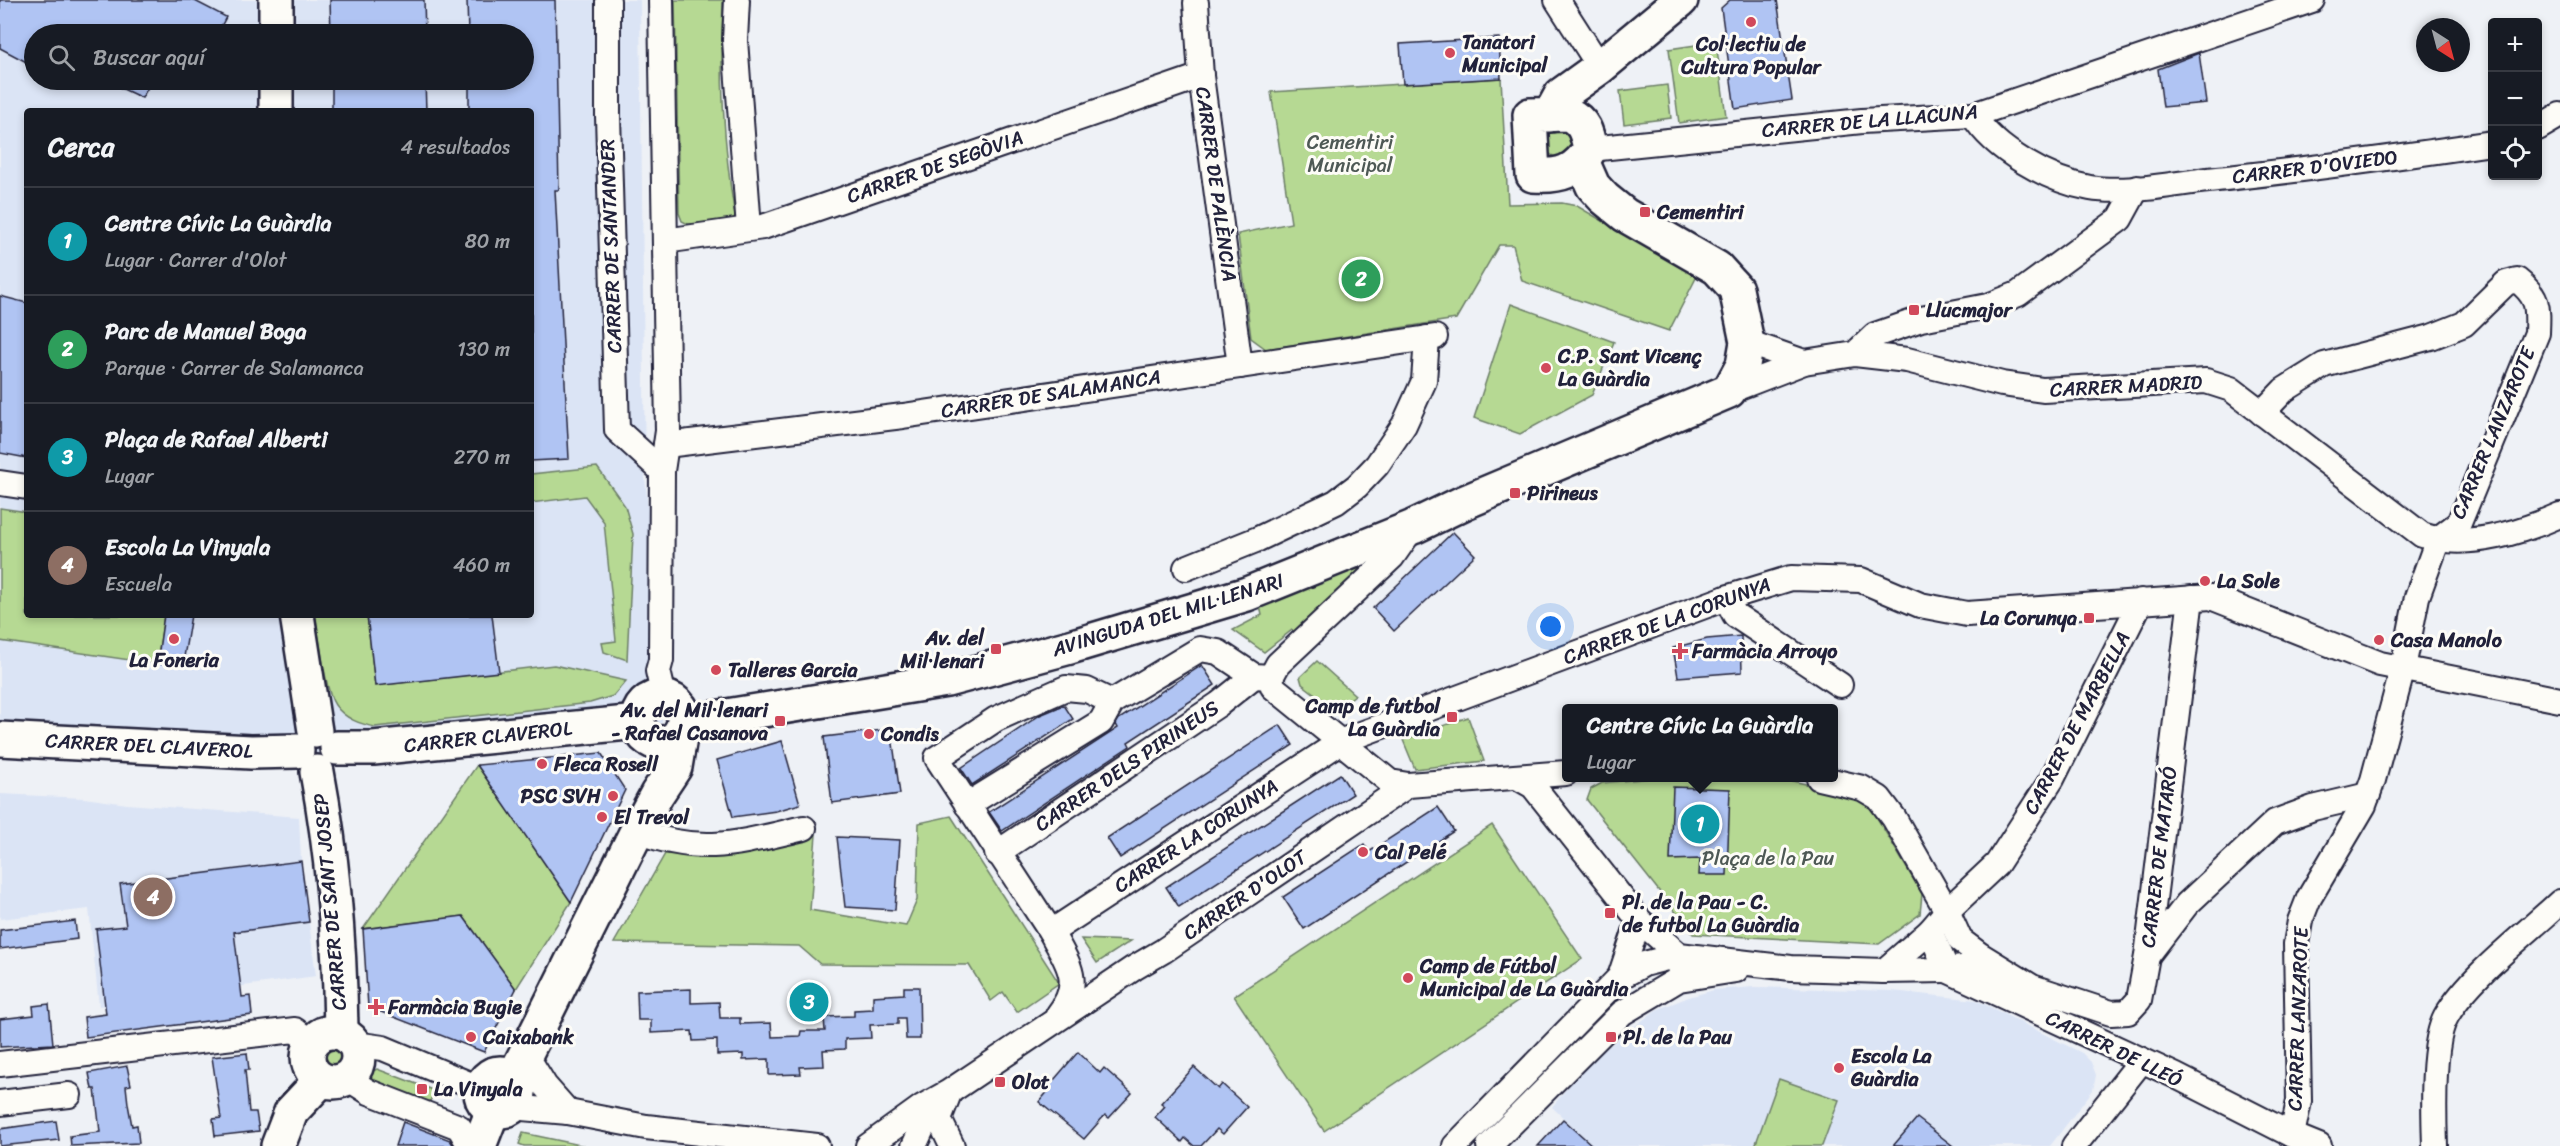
<!DOCTYPE html>
<html lang="es">
<head>
<meta charset="utf-8">
<style>
	:root { --surface:#171b24; --page:#20242c; --text:#f1f3f6; --muted:#9ea1a6; --line:#363941; --accent:#1a73e8 }
	body { margin:0; font-family:Sriracha,sans-serif; background:var(--page); color:var(--text) }
	.controls { position:absolute; right:18px; top:18px; display:grid; overflow:hidden; border-radius:6px; box-shadow:0 3px 9px #0003 }
	.controls button { width:54px; height:54px; display:grid; place-items:center; padding:0; border:0; border-bottom:2px solid var(--line); background:var(--surface); color:var(--text); font:30px sans-serif }
	.compass { position:absolute; left:2416px; top:18px; width:54px; height:54px; border-radius:50%; background:var(--surface); box-shadow:0 3px 9px #0003; rotate:144deg }
	.you { position:absolute; left:1551px; top:627px; width:21px; height:21px; margin:-15px; border:4px solid #fff; border-radius:50%; background:#1a73e8; box-shadow:0 0 0 9px #1a73e833 }
	.badge { display:grid; place-items:center; width:39px; height:39px; border-radius:50%; background:var(--accent); color:#fff; font-size:20px; font-weight:700 }
	.pin { position:absolute; translate:-50% -50%; border:3px solid #fff; box-shadow:0 2px 6px #0006 }
	.popup { position:absolute; left:1562px; top:704px; width:276px; height:78px; box-sizing:border-box; display:grid; place-content:center; border-radius:6px; background:var(--surface); filter:drop-shadow(0 2px 4px #0005); font-size:20px; white-space:nowrap; color:var(--muted) }
	.popup b { font-size:22px; color:var(--text) }
	.popup::after { content:''; position:absolute; left:50%; top:100%; margin-left:-12px; border:12px solid transparent; border-top-color:var(--surface) }
	.list { margin:0; padding:0; list-style:none }
	h2 { display:flex; justify-content:space-between; align-items:center; height:78px; margin:0; padding:0 24px; font-size:26px }
	h2 small { font-size:20px; font-weight:400; color:var(--muted) }
	.list li { display:grid; grid-template-columns:39px 1fr auto; gap:18px; align-items:center; box-sizing:border-box; height:108px; padding:0 24px; border-top:2px solid var(--line) }
	.list b { display:block; font-size:22px; white-space:nowrap }
	.list p { margin:0; font-size:20px; white-space:nowrap; color:var(--muted) }
	.list em { font-size:20px; font-style:normal; color:var(--muted) }
	.icon { flex:none; width:33px; height:33px; fill:none; stroke:currentColor; stroke-width:2; stroke-linecap:round; stroke-linejoin:round }
	.map { position:relative; flex:none; width:2560px; height:1146px; overflow:hidden }
	.search { position:absolute; background:var(--surface); box-shadow:0 3px 9px #0003; left:24px; top:24px; width:510px; height:66px; display:flex; align-items:center; gap:15px; box-sizing:border-box; padding:0 21px; border-radius:33px; color:var(--muted); font-size:22px }
	.panel { position:absolute; background:var(--surface); box-shadow:0 3px 9px #0003; left:24px; top:108px; width:510px; height:510px; border-radius:6px }
	.map>svg:first-child { display:block }
	.built { fill:#dbe4f5; fill-rule:evenodd }
	.green { fill:#b6d993; stroke:#6c7e67; stroke-width:1.5 }
	.building { fill:#b0c4f3; stroke:#22223b; stroke-width:1.5 }
	.lines { fill:none; stroke-linecap:round; stroke-linejoin:round }
	.street-casing { stroke:#22223b; stroke-width:28 }
	.secondary-casing { stroke:#22223b; stroke-width:38 }
	.street { stroke:#fdfcf7; stroke-width:24 }
	.secondary { stroke:#fdfcf7; stroke-width:33 }
	.poi-dot { fill:#d1495b; stroke:#fdfcf7; stroke-width:2 }
	.labels { text-anchor:middle; dominant-baseline:central; stroke-width:6; stroke-linejoin:round; paint-order:stroke }
	.poi-label { font-size:20px; font-weight:bold; fill:#22223b; stroke:#fdfcf7; text-anchor:start }
	.street-label { font-size:20px; fill:#22223b; stroke:#fdfcf7 }
	.park-label { font-size:20px; fill:#4e5955; stroke:#fdfcf7 }
</style>
</head>
<body>
<div class="map">
<svg width="2560" height="1146" viewBox="0 0 2560 1146">
	<rect width="100%" height="100%" fill="#eef1f6"/>
	<filter id="ink" filterUnits="userSpaceOnUse"><feTurbulence type="fractalNoise" baseFrequency=".0167" numOctaves="2"/><feDisplacementMap in="SourceGraphic" scale="12" xChannelSelector="R" yChannelSelector="G"/><feConvolveMatrix kernelMatrix="1 2 1 2 8 2 1 2 1" color-interpolation-filters="sRGB"/></filter>
	<g filter="url(#ink)">
		<g class="built">
			<path d="M 0,0 L 640,0 L 645,477 L 661,659 L 662,723 L 291,765 L 0,751 ZM 34,34 L 524,34 L 524,80 L 34,80 ZM 27,111 L 531,111 L 531,615 L 27,615 Z"/>
			<polygon points="0,794 84,798 127,804 299,817 301,861 316,976 99,1006 89,909 0,919"/>
			<polygon points="1754,987 1892,991 1976,1000 2082,1053 2091,1062 2096,1075 2093,1090 2050,1146 1593,1146 1552,1107 1574,1079 1603,1051 1656,1010 1689,997 1714,990"/>
		</g>
		<g class="green">
			<path d="M 675,0 L 723,0 C 720,76 723,142 735,217 L 734,222 L 688,224 L 682,221 L 679,213 Z"/>
			<polygon points="1716,42 1726,116 1679,123 1669,49"/>
			<polygon points="1501,78 1508,204 1562,203 1577,206 1697,276 1669,331 1522,281 1513,245 1499,245 1456,319 1266,349 1251,338 1238,234 1291,223 1271,92"/>
			<polygon points="1667,85 1671,118 1624,124 1620,91"/>
			<polygon points="1568,126 1575,153 1556,158 1549,153 1545,140 1550,130"/>
			<polygon points="1511,304 1614,342 1592,395 1520,434 1474,418"/>
			<polygon points="597,467 625,506 633,534 627,660 604,652 602,643 616,641 604,522 585,496 531,503 531,474"/>
			<polygon points="0,508 27,512 27,615 164,615 157,664 0,641"/>
			<polygon points="1371,563 1296,634 1292,630 1264,652 1233,630 1262,615 1259,602"/>
			<path d="M 315,615 L 367,615 L 375,686 L 554,665 L 626,681 L 613,696 L 590,703 L 375,727 C 360,724 345,719 335,705 C 325,691 319,635 315,615 Z"/>
			<polygon points="1317,661 1355,695 1336,710 1302,684 1300,677"/>
			<polygon points="1468,717 1484,761 1415,769 1403,740"/>
			<polygon points="477,765 571,902 516,989 463,916 363,929"/>
			<polygon points="1652,778 1779,778 1841,792 1869,804 1922,894 1920,914 1879,944 1693,934 1587,800 1591,789 1602,783"/>
			<polygon points="951,816 1059,983 1017,1012 1003,992 991,1001 969,965 820,964 799,946 614,943 665,854 726,849 816,835 810,910 906,926 917,900 919,823"/>
			<polygon points="1492,825 1582,959 1324,1131 1234,996"/>
			<polygon points="1081,939 1131,941 1097,963"/>
			<circle cx="335" cy="1059" r="14"/>
			<polygon points="377,1069 435,1091 428,1105 374,1081 370,1078 371,1072"/>
			<polygon points="1779,1079 1839,1100 1822,1146 1755,1146"/>
			<polygon points="523,1133 585,1146 524,1146 519,1144"/>
		</g>
		<g class="building">
			<polygon points="0,0 193,0 226,17 217,34 34,34 34,66 0,48"/>
			<polygon points="330,0 424,0 425,34 331,34"/>
			<polygon points="467,0 555,0 559,190 555,190 569,459 531,461 531,111 469,111 469,80 524,80 524,34 468,34"/>
			<polygon points="1730,0 1777,0 1792,100 1735,109 1721,8"/>
			<polygon points="1499,38 1501,78 1403,84 1400,44"/>
			<polygon points="2199,53 2206,103 2163,107 2158,69"/>
			<polygon points="104,80 152,80 142,98"/>
			<polygon points="332,80 425,80 426,111 332,111"/>
			<polygon points="0,296 27,303 27,458 0,453"/>
			<polygon points="1453,532 1475,555 1394,631 1373,608"/>
			<polygon points="164,615 191,615 183,663 157,664"/>
			<polygon points="367,615 492,615 499,672 375,686"/>
			<polygon points="1741,636 1742,672 1678,677 1673,648 1707,639"/>
			<polygon points="1202,665 1215,685 1128,742 1130,746 1002,831 989,812 1118,728 1116,724 1119,719"/>
			<polygon points="1064,705 1073,719 972,785 961,768 1040,715"/>
			<polygon points="1280,725 1293,745 1120,858 1107,838"/>
			<polygon points="891,729 900,794 832,803 824,737"/>
			<polygon points="782,741 800,804 776,811 733,817 717,760"/>
			<polygon points="601,753 625,790 571,902 477,765"/>
			<polygon points="1340,774 1353,794 1179,907 1166,887"/>
			<polygon points="1673,787 1730,789 1727,875 1699,875 1700,859 1670,860"/>
			<polygon points="1438,807 1454,831 1304,929 1283,897 1364,844 1369,852"/>
			<polygon points="837,837 900,840 895,910 845,907"/>
			<polygon points="301,861 309,922 234,932 242,997 250,996 252,1015 86,1037 84,1017 106,1014 96,929 126,926 120,884"/>
			<polygon points="463,916 516,989 484,1052 368,1007 363,929"/>
			<polygon points="75,921 77,939 0,949 0,930"/>
			<polygon points="904,987 919,987 920,1039 906,1039 905,1018 898,1018 898,1024 870,1025 871,1038 845,1039 845,1049 823,1050 824,1066 800,1067 801,1074 769,1075 769,1059 743,1060 743,1054 717,1055 717,1040 693,1041 692,1031 651,1033 651,1020 638,1020 637,991 691,989 691,1003 719,1002 720,1018 740,1018 740,1024 771,1023 772,1037 800,1036 801,1031 825,1031 824,1017 854,1016 854,1010 873,1009 873,996 904,994"/>
			<polygon points="49,1004 53,1044 0,1047 0,1019 34,1015 33,1006"/>
			<polygon points="1078,1052 1100,1073 1104,1068 1132,1093 1109,1118 1105,1115 1084,1139 1039,1102 1049,1090 1047,1088"/>
			<polygon points="247,1053 249,1070 245,1070 249,1112 256,1112 259,1131 215,1136 213,1119 221,1118 212,1057"/>
			<polygon points="127,1066 131,1085 126,1086 128,1104 132,1126 137,1125 139,1143 71,1146 70,1136 100,1132 95,1089 92,1089 89,1073"/>
			<polygon points="1194,1067 1218,1089 1222,1084 1247,1107 1223,1134 1217,1129 1201,1146 1194,1146 1185,1138 1182,1142 1155,1117 1165,1106 1161,1103"/>
			<polygon points="1917,1118 1953,1146 1893,1146"/>
			<polygon points="1563,1119 1593,1146 1538,1146"/>
			<polygon points="56,1121 59,1140 0,1146 0,1129"/>
			<polygon points="403,1122 450,1140 454,1146 395,1146"/>
		</g>
		<g class="lines">
			<g class="street-casing">
				<g id="street">
					<polyline points="608,0 608,116 617,430 662,471"/>
					<polyline points="661,0 668,431 662,471 661,660 658,671 664,697"/>
					<polyline points="737,0 735,40 749,228"/>
					<polyline points="1557,0 1600,67"/>
					<polyline points="1196,3 1201,76 1240,366"/>
					<path d="M 1973,115 C 1994,150 2050,181 2090,188 C 2125,194 2172,184 2208,180 C 2303,170 2398,157 2492,143"/>
					<polyline points="2538,128 2560,115"/>
					<polyline points="1590,149 1862,121 1973,115 2312,0"/>
					<polyline points="665,241 763,227 1201,76"/>
					<polyline points="1747,342 1804,362"/>
					<polyline points="1855,354 1875,335 1921,319 1988,306 2018,294 2120,219 2137,188"/>
					<path d="M 1729,391 L 1804,362 L 1855,354 L 1907,360 L 2002,384 L 2043,390 L 2206,381 L 2231,389 L 2422,535 C 2466,550 2519,533 2560,515"/>
					<path d="M 2262,413 L 2284,390 L 2324,365 L 2431,337 L 2464,324 L 2506,283 L 2517,280 C 2539,297 2538,307 2537,333 L 2468,501 L 2459,523 L 2438,539 L 2417,597 L 2403,668 L 2373,780 L 2364,805 L 2309,898 L 2300,921 L 2296,944 L 2299,1101 L 2292,1135"/>
					<polyline points="666,445 903,416 1435,337"/>
					<polyline points="0,483 27,487"/>
					<polyline points="1186,568 1258,539 1336,502 1357,486 1377,465 1404,425 1424,381 1427,338"/>
					<polyline points="1726,598 1735,615 1840,685"/>
					<polyline points="1271,677 1278,664 1392,557 1413,527"/>
					<polyline points="1271,677 1273,687 1390,782 1408,785"/>
					<polyline points="1112,702 1200,649 1218,652 1254,676 1270,677"/>
					<polyline points="1519,778 1533,786 1639,920 1679,955 1679,967"/>
					<polyline points="1819,778 1862,788 1879,798 1894,818 1947,911 1960,940 1980,955 2032,987 2111,1013 2128,1012 2139,1000 2147,956 2191,598"/>
					<polyline points="967,805 1101,722 1112,702"/>
					<path d="M 637,831 C 703,856 739,843 804,828"/>
					<polyline points="997,853 1219,704 1254,676"/>
					<polyline points="1930,931 1947,970 2176,1076 2292,1135 2319,1146"/>
					<polyline points="1051,932 1342,741 1726,598 1791,578 1861,580 1920,605 1967,614 2211,597 2380,664 2560,700"/>
					<polyline points="2147,956 2187,904 2275,822 2313,808 2368,795"/>
					<polyline points="1884,971 1930,931 1947,911 1997,864 2052,779 2141,601"/>
					<polyline points="1620,977 1639,920"/>
					<path d="M 1058,1015 C 1084,981 1068,965 1051,932 L 937,758 L 996,719 L 1066,688 L 1087,690 L 1112,702"/>
					<polyline points="355,1044 383,1048 481,1089"/>
					<polyline points="526,1055 545,1086 568,1112"/>
					<polyline points="0,1064 295,1030 311,1043"/>
					<polyline points="347,1078 369,1092 459,1127 470,1146"/>
					<polyline points="948,1096 939,1119 952,1146"/>
					<polyline points="0,1103 69,1095"/>
					<polyline points="511,1107 568,1112 646,1127 817,1146"/>
					<polyline points="868,1146 922,1107 949,1092 1134,968 1163,951 1408,785 1566,773"/>
					<polyline points="914,1146 927,1118 942,1101"/>
					<polyline points="1455,1146 1620,977 1644,964 1679,955 1791,968 1884,971 1947,970 1970,967 1998,976"/>
					<polyline points="1489,1146 1622,1013 1679,979 1736,970"/>
					<polyline points="2074,1146 2142,1060"/>
					<path d="M 2435,1146 C 2434,1115 2431,1040 2447,1015 C 2470,976 2526,934 2560,902"/>
				</g>
			</g>
			<g class="secondary-casing">
				<g id="secondary">
					<polyline points="276,34 276,0"/>
					<polyline points="276,111 276,80"/>
					<path d="M 1568,114 C 1584,121 1587,133 1590,149 C 1576,172 1560,177 1533,175 L 1530,115 Z"/>
					<polyline points="1550,115 1561,95 1600,67 1681,0"/>
					<polyline points="297,615 315,731"/>
					<circle cx="661" cy="720" r="23"/>
					<polyline points="684,723 947,680 1070,647 1247,594 1413,527 1463,503 1729,391 1743,365 1747,342 1736,289 1717,268 1625,215 1604,198 1593,186 1582,161"/>
					<polyline points="0,739 251,752 297,751"/>
					<polyline points="337,748 373,748 638,722"/>
					<path d="M 317,772 C 333,857 340,946 341,1033"/>
					<circle cx="333" cy="1057" r="25"/>
					<circle cx="500" cy="1092" r="19"/>
					<polyline points="513,1079 637,831 657,794 675,767 681,731"/>
					<polyline points="278,1146 291,1112 321,1080"/>
					<polyline points="479,1146 493,1110"/>
				</g>
			</g>
			<use href="#street" class="street"/>
			<use href="#secondary" class="secondary"/>
		</g>
	</g>
	<g class="poi-dot">
		<circle cx="1751" cy="22" r="6"/>
		<circle cx="1450" cy="53" r="6"/>
		<rect x="1639" y="206" width="12" height="12" rx="3"/>
		<rect x="1908" y="304" width="12" height="12" rx="3"/>
		<circle cx="1546" cy="368" r="6"/>
		<rect x="1509" y="487" width="12" height="12" rx="3"/>
		<circle cx="2205" cy="581" r="6"/>
		<rect x="2083" y="612" width="12" height="12" rx="3"/>
		<circle cx="174" cy="639" r="6"/>
		<circle cx="2379" cy="640" r="6"/>
		<rect x="990" y="643" width="12" height="12" rx="3"/>
		<path d="M1677 642h6v6h6v6h-6v6h-6v-6h-6v-6h6z"/>
		<circle cx="716" cy="670" r="6"/>
		<rect x="1446" y="711" width="12" height="12" rx="3"/>
		<rect x="774" y="715" width="12" height="12" rx="3"/>
		<circle cx="869" cy="734" r="6"/>
		<circle cx="542" cy="764" r="6"/>
		<circle cx="613" cy="796" r="6"/>
		<circle cx="602" cy="817" r="6"/>
		<circle cx="1363" cy="852" r="6"/>
		<rect x="1604" y="907" width="12" height="12" rx="3"/>
		<circle cx="1408" cy="978" r="6"/>
		<path d="M373 998h6v6h6v6h-6v6h-6v-6h-6v-6h6z"/>
		<circle cx="471" cy="1037" r="6"/>
		<rect x="1605" y="1031" width="12" height="12" rx="3"/>
		<circle cx="1839" cy="1068" r="6"/>
		<rect x="994" y="1076" width="12" height="12" rx="3"/>
		<rect x="416" y="1083" width="12" height="12" rx="3"/>
	</g>
	<g class="labels">
		<g class="poi-label">
			<text x="1462" y="42">Tanatori<tspan x="1462" dy="23">Municipal</tspan></text>
			<text x="1751" y="44" text-anchor="middle">Col·lectiu de<tspan x="1751" dy="23">Cultura Popular</tspan></text>
			<text x="1657" y="212">Cementiri</text>
			<text x="1926" y="310">Llucmajor</text>
			<text x="1558" y="356">C.P. Sant Vicenç<tspan x="1558" dy="23">La Guàrdia</tspan></text>
			<text x="1527" y="493">Pirineus</text>
			<text x="2217" y="581">La Sole</text>
			<text x="2077" y="618" text-anchor="end">La Corunya</text>
			<text x="984" y="638" text-anchor="end">Av. del<tspan x="984" dy="23">Mil·lenari</tspan></text>
			<text x="2391" y="640">Casa Manolo</text>
			<text x="1692" y="651">Farmàcia Arroyo</text>
			<text x="174" y="660" text-anchor="middle">La Foneria</text>
			<text x="728" y="670">Talleres Garcia</text>
			<text x="1440" y="706" text-anchor="end">Camp de futbol<tspan x="1440" dy="23">La Guàrdia</tspan></text>
			<text x="768" y="710" text-anchor="end">Av. del Mil·lenari<tspan x="768" dy="23">- Rafael Casanova</tspan></text>
			<text x="881" y="734">Condis</text>
			<text x="554" y="764">Fleca Rosell</text>
			<text x="601" y="796" text-anchor="end">PSC SVH</text>
			<text x="614" y="817">El Trevol</text>
			<text x="1375" y="852">Cal Pelé</text>
			<text x="1622" y="902">Pl. de la Pau - C.<tspan x="1622" dy="23">de futbol La Guàrdia</tspan></text>
			<text x="1420" y="966">Camp de Fútbol<tspan x="1420" dy="23">Municipal de La Guàrdia</tspan></text>
			<text x="388" y="1007">Farmàcia Bugie</text>
			<text x="483" y="1037">Caixabank</text>
			<text x="1623" y="1037">Pl. de la Pau</text>
			<text x="1851" y="1056">Escola La<tspan x="1851" dy="23">Guàrdia</tspan></text>
			<text x="1012" y="1082">Olot</text>
			<text x="434" y="1089">La Vinyala</text>
		</g>
		<g class="street-label">
			<text transform="translate(1870 121) rotate(-5)">CARRER DE LA LLACUNA</text>
			<text transform="translate(935 167) rotate(-19)">CARRER DE SEGÒVIA</text>
			<text transform="translate(2315 167) rotate(-7)">CARRER D'OVIEDO</text>
			<text transform="translate(1216 184) rotate(82)">CARRER DE PALÈNCIA</text>
			<text transform="translate(611 246) rotate(-92)">CARRER DE SANTANDER</text>
			<text transform="translate(2126 386) rotate(-3)">CARRER MADRID</text>
			<text transform="translate(1051 394) rotate(-9)">CARRER DE SALAMANCA</text>
			<text transform="translate(2493 433) rotate(-67)">CARRER LANZAROTE</text>
			<text transform="translate(1168 615) rotate(-17)">AVINGUDA DEL MIL·LENARI</text>
			<text transform="translate(1667 621) rotate(-20)">CARRER DE LA CORUNYA</text>
			<text transform="translate(2077 723) rotate(-62)">CARRER DE MARBELLA</text>
			<text transform="translate(488 737) rotate(-6)">CARRER CLAVEROL</text>
			<text transform="translate(149 746) rotate(3)">CARRER DEL CLAVEROL</text>
			<text transform="translate(1127 766) rotate(-34)">CARRER DELS PIRINEUS</text>
			<text transform="translate(1196 836) rotate(-33)">CARRER LA CORUNYA</text>
			<text transform="translate(2159 857) rotate(-83)">CARRER DE MATARÓ</text>
			<text transform="translate(1245 895) rotate(-34)">CARRER D'OLOT</text>
			<text transform="translate(330 902) rotate(-95)">CARRER DE SANT JOSEP</text>
			<text transform="translate(2298 1019) rotate(-88)">CARRER LANZAROTE</text>
			<text transform="translate(2114 1049) rotate(26)">CARRER DE LLEÓ</text>
		</g>
		<g class="park-label">
			<text x="1350" y="142">Cementiri<tspan x="1350" dy="23">Municipal</tspan></text>
			<text x="1768" y="858">Plaça de la Pau</text>
		</g>
	</g>
</svg>
<div class="controls">
<button>+</button>
<button>−</button>
<button><svg class="icon" aria-label="locate" viewBox="0 0 24 24"><circle cx="12" cy="12" r="6"/><path d="M12 2v4M12 18v4M2 12h4M18 12h4"/></svg></button>
</div>
<svg class="compass" viewBox="-18 -18 36 36"><path d="M0-13l5 13h-10z" fill="#e53935"/><path d="M0 13l5-13h-10z" fill="#9ea1a6"/></svg>
<div class="you"></div>
<div class="pin badge" style="left:1700px;top:824px;background:#0f9aa8">1</div>
<div class="popup"><b>Centre Cívic La Guàrdia</b>Lugar</div>
<div class="pin badge" style="left:1361px;top:279px;background:#2e9e5b">2</div>
<div class="pin badge" style="left:809px;top:1002px;background:#0f9aa8">3</div>
<div class="pin badge" style="left:153px;top:897px;background:#8d6e63">4</div>
<div class="search"><svg class="icon" aria-label="search" viewBox="0 0 24 24"><circle cx="10" cy="10" r="6"/><path d="M15 15l6 6"/></svg>Buscar aquí</div>
<section class="panel">
<h2>Cerca<small>4 resultados</small></h2>
<ul class="list">
<li><span class="badge" style="background:#0f9aa8">1</span><div><b>Centre Cívic La Guàrdia</b><p>Lugar · Carrer d'Olot</p></div><em>80 m</em></li>
<li><span class="badge" style="background:#2e9e5b">2</span><div><b>Parc de Manuel Boga</b><p>Parque · Carrer de Salamanca</p></div><em>130 m</em></li>
<li><span class="badge" style="background:#0f9aa8">3</span><div><b>Plaça de Rafael Alberti</b><p>Lugar</p></div><em>270 m</em></li>
<li><span class="badge" style="background:#8d6e63">4</span><div><b>Escola La Vinyala</b><p>Escuela</p></div><em>460 m</em></li>
</ul>
</section>
</div>
</body>
</html>
